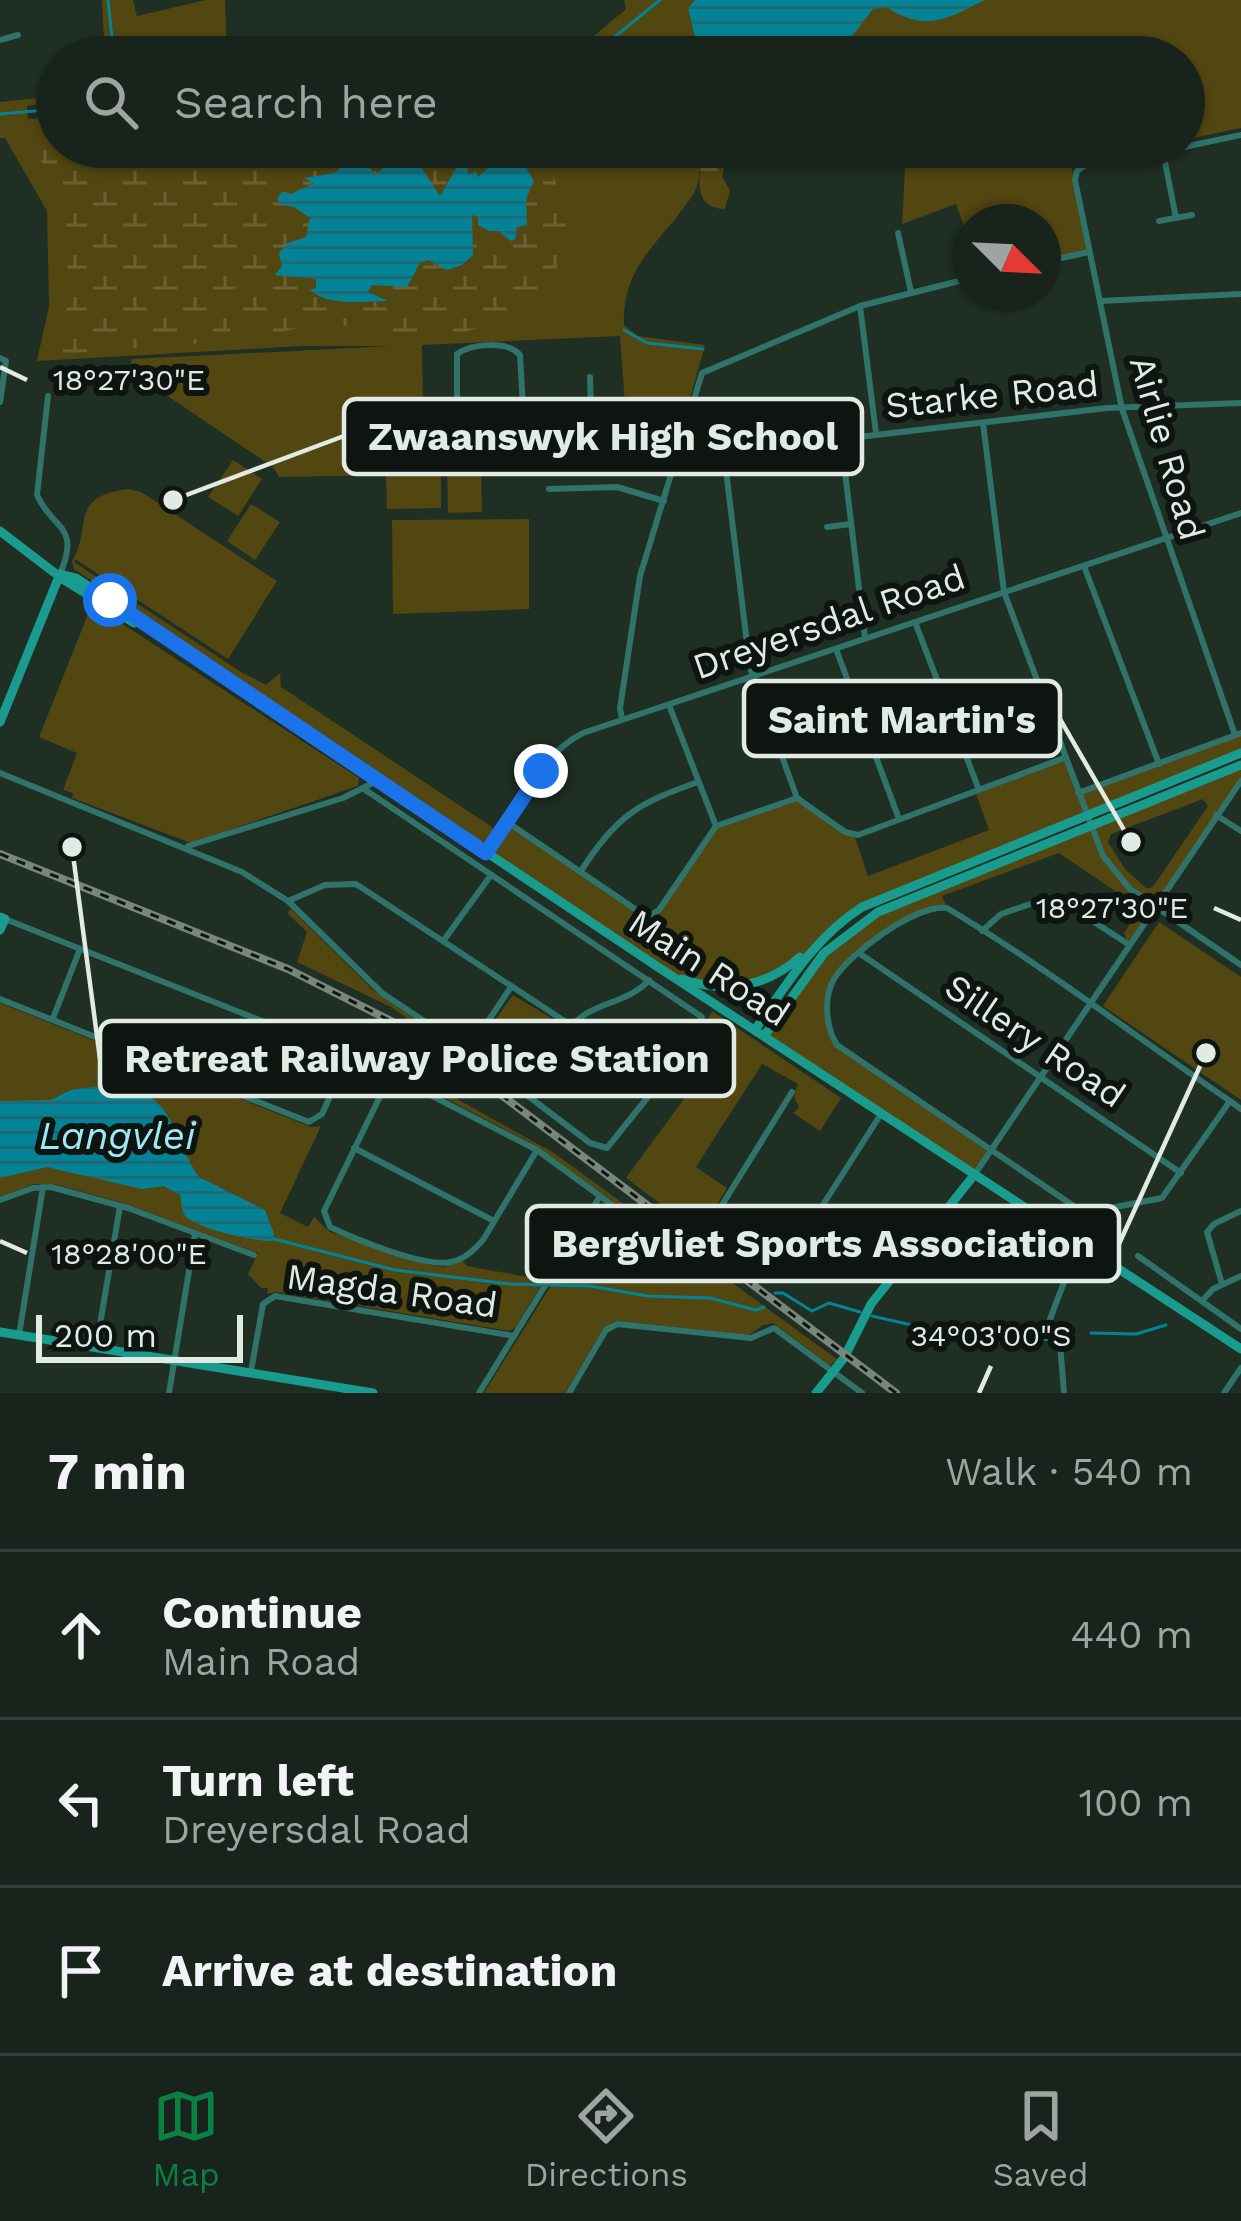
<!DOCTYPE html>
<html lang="en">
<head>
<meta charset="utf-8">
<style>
	:root { --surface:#17231b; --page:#202b24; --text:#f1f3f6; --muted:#9ea4a3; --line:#36403a; --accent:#0b8043 }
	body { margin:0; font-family:"Work Sans",sans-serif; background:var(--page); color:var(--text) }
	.compass { position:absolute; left:953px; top:204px; width:108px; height:108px; border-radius:50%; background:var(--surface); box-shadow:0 3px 9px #0004; rotate:114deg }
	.scale { position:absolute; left:36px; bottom:30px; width:207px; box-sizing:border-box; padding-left:12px; border:6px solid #e1ebe3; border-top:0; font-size:33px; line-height:42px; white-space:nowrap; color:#e1ebe3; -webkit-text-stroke:9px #0e1510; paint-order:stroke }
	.stop { position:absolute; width:36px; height:36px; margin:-27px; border:9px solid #1a73e8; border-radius:50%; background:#fff }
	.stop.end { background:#1a73e8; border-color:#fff; box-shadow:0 3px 12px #0008 }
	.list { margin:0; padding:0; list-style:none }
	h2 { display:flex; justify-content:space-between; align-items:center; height:156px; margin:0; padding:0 48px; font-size:51px }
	h2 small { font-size:39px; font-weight:400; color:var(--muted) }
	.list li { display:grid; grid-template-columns:78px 1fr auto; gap:36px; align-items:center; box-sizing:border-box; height:168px; padding:0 48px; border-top:3px solid var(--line) }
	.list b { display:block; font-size:45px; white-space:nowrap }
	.list p { margin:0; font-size:39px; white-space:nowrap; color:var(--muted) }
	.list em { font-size:39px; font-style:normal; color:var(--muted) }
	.icon { flex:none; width:66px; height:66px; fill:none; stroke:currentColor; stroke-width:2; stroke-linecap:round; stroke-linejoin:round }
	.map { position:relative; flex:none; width:1241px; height:1393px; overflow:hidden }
	.search { position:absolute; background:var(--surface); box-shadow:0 3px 9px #0004; left:36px; right:36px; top:36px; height:132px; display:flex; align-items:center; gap:30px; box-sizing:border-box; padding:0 42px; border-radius:66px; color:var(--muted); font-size:45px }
	.sheet { height:660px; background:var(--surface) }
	nav { display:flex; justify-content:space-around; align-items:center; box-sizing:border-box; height:168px; border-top:3px solid var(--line); background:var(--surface); font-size:33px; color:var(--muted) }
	nav a { display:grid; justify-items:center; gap:6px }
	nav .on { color:var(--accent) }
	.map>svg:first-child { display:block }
	.green { fill:#524611; fill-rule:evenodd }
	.forest { fill:url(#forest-firs) }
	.wetland { fill:url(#wetland-marsh); fill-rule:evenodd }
	.water { fill:url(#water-rules) }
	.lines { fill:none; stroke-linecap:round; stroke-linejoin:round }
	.stream { stroke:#058396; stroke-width:3 }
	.street { stroke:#2f736a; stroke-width:6 }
	.secondary { stroke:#199c8e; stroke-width:9 }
	.rail-casing { stroke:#79867c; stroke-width:8 }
	.rail { stroke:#0e1510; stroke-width:3; stroke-dasharray:9; stroke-linecap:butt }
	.route { stroke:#1a73e8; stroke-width:15 }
	.ticks { fill:none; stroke:#e1ebe3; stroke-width:4.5 }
	.labels { text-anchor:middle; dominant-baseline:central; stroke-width:12; stroke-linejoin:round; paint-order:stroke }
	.street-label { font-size:36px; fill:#e1ebe3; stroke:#0e1510 }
	.water-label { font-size:39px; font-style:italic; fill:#9ee8f7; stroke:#0e1510 }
	.ticks-label { font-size:30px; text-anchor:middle; fill:#e1ebe3; stroke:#0e1510; stroke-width:12; stroke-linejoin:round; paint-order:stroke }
	.leader { fill:none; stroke:#e1ebe3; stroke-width:4.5 }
	.callout-dot { fill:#e1ebe3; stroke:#0e1510; stroke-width:4.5 }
	.callout { fill:#0e1510; stroke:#e1ebe3; stroke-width:4.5 }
	.callout-label { font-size:39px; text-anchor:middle; font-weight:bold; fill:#e1ebe3 }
</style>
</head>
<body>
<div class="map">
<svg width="1241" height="1393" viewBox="0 0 1241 1393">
	<defs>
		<pattern id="forest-firs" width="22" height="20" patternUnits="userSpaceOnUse" patternTransform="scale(3)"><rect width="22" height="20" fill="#524611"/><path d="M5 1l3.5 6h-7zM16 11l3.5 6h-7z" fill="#6b6134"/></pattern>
		<pattern id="wetland-marsh" width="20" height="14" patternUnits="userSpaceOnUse" patternTransform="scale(3)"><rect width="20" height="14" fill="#524611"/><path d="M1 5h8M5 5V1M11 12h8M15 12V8" fill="none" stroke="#6b6134"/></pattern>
		<pattern id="water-rules" width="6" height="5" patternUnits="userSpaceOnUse" patternTransform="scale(3)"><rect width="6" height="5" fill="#058396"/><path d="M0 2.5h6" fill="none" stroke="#1e6b75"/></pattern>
	</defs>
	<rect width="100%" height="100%" fill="#1f2f24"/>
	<g class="green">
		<polygon points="102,0 133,0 137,16 206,0 225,0 227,57 151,54 105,57"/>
		<polygon points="624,0 1241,0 1241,128 1184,140 1184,57 569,57 626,9"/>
		<path d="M 57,96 L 57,101 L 27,106 L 28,119 L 57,117 L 57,147 L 702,147 C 699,161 701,182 694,193 C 664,241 622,262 624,325 L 638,336 L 705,345 L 689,402 L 625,405 L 620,336 L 422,345 L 424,474 L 441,475 L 441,508 L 387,509 L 386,475 L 279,477 L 273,467 L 129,370 L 132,359 L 391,346 L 303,346 L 37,361 L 49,306 L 47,211 L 5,138 L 0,138 L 0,102 Z"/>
		<polygon points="841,147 1147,147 1071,163 1088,252 1043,262 1043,222 971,222 971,247 956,204 902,224 906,151 842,155"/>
		<polygon points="233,460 262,479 238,516 208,497"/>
		<polygon points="447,464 481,464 482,512 448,513"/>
		<path d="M 129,489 L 141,492 L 277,581 L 228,659 L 75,559 L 74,562 L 241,672 L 266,685 L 280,673 L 281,687 L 492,827 L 494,833 L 488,840 L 480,842 L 74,569 L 72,561 C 93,528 67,496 129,489 Z"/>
		<polygon points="251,504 280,522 255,560 227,541"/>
		<polygon points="529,519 529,609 393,614 392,520"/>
		<polygon points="92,604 359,778 358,786 191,843 72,798 73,793 63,790 77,753 39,737"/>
		<polygon points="1241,733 1241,753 899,889 836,927 793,964 756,984 687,981 486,853 507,822 641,913 654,913 716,826 797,798 854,835 868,876 989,830 975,791 1064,758 1078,793"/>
		<path d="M 1241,765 L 1241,781 L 1128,944 L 1124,933 L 1136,915 L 1134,904 L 1059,853 L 942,896 L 947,908 C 919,905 843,957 832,984 C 825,1003 830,1021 833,1040 L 988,1149 L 975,1174 L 764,1036 L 807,973 L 866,918 ZM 1203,799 L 1208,806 L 1159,878 L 1151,888 L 1146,888 L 1125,869 L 1108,842 L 1111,834 Z"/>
		<polygon points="291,909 373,990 469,1056 513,995 569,1029 517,1096 391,1007 297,962 307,932 287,913"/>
		<polygon points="1159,922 1241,977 1241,1100 1103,1006"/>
		<polygon points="0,1003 311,1127 321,1126 280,1213 308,1227 314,1217 330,1232 429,1265 444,1267 463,1261 467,1266 544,1280 516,1327 509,1331 276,1292 267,1294 268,1288 261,1288 248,1274 258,1253 120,1202 54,1184 34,1184 0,1197"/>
		<polygon points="712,1011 841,1098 820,1131 793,1113 799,1108 794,1096 798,1084 762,1064 696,1167 727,1188 700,1233 626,1178 716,1055 698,1040"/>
		<polygon points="386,1047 457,1099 554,1153 838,1360 830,1365 773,1323 763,1325 749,1335 615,1321 604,1328 565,1393 484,1393 599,1208 609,1208 613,1201 529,1142 378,1063"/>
	</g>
	<path class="forest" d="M 704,147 L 728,147 L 722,177 L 730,190 L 725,209 C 690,208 700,172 704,147 Z"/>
	<path class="wetland" d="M 57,125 L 57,147 L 229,147 L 234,206 L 245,147 C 322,147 490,134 553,174 C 557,188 564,204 565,219 C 573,301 487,337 418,337 C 391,337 363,327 335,325 C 306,324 272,335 244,339 L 235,282 L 229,341 L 60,354 L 55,341 L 69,302 L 65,198 L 37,155 L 38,135 ZM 466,164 L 470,176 L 477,178 L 488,168 L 513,165 L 531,190 L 526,198 L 527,224 L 517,227 L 511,241 L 472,215 L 473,255 L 462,264 L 447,270 L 428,260 L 420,263 L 412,281 L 388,286 L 372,284 L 367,292 L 382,299 L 376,302 L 319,298 L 311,289 L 317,288 L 317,279 L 276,275 L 298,241 L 311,229 L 311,219 L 294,207 L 280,203 L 339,167 L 434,190 L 441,197 L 446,184 Z"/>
	<g class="water">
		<path d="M 695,0 L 985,0 C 945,20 926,32 886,7 L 873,9 L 841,50 L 828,57 L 700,57 L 688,8 Z"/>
		<path d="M 364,159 L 375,175 L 393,160 L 419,164 L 440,196 L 458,165 L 466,163 L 469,175 L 476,170 L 478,177 L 488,168 L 525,166 L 534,181 L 526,199 L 527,225 L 517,227 L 515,240 L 511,241 L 498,231 L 489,231 L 478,225 L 478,217 L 472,215 L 473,255 L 462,265 L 447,270 L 428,260 L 420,263 L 407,287 L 372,285 L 368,292 L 388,301 C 364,301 329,307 310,290 L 316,288 L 316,279 L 275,275 L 282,266 L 279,253 L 288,243 L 306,237 L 310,218 L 294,207 L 280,204 L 277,199 L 282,192 L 291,194 L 314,183 L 304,178 L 334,173 L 348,162 Z"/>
		<path d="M 106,1085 C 176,1087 170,1135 199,1177 L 265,1210 L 274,1234 L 272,1241 C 257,1242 191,1228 184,1214 C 181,1208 182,1201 180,1195 L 164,1186 L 142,1189 L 47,1167 L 0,1178 L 0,1101 L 51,1100 L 71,1090 Z"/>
	</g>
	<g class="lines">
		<g class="stream">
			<polyline points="108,0 114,57"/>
			<polyline points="590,57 660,0"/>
			<polyline points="688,57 690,56"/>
			<polyline points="0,114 57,109"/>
			<polyline points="483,153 675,163 680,147"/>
			<polyline points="624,330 647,343 703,349"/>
			<polyline points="274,1239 395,1270 510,1284 590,1286 648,1296 710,1298 756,1310 764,1307"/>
			<polyline points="775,1293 783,1293 812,1311 829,1303 860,1312"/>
			<polyline points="872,1316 991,1343 1053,1339"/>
			<polyline points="1091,1333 1136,1334 1166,1325"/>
		</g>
		<g class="street">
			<polyline points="0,40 18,35"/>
			<polyline points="1184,147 1085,165 1077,171 1075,180 1122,409 1235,735"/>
			<polyline points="1184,147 1241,135"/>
			<polyline points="1163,152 1176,218"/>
			<polyline points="1159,221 1192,215"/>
			<polyline points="898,233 911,292"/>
			<polyline points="1043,262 1089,252"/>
			<polyline points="1101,301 1241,294"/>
			<polyline points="860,306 876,433"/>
			<polyline points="0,358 6,361 0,402"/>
			<polyline points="590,377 592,448"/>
			<path d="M 48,396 L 37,495 C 53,531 81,524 60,574"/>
			<polyline points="983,423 1004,592 1103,856 1130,889 1241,965"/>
			<path d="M 457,427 L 457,354 C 472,343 508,341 520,355 L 525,443 L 529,448 L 680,447"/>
			<polyline points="841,439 865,638"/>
			<polyline points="724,454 750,668 797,798"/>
			<polyline points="678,458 1107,408 1241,403"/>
			<polyline points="549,489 617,487 664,501"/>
			<polyline points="827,527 851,524"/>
			<polyline points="1084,566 1159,764"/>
			<polyline points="915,622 979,790"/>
			<polyline points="836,649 899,819"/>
			<polyline points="669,705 716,826"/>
			<polyline points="622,719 620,708 640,576 702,373 860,306 971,278"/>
			<polyline points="0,773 242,872 288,901 382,993 460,1045 472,1045 511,987"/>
			<polyline points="364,789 702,1017 700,1032 607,1148 590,1143 528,1096"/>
			<polyline points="1078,793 1241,733"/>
			<polyline points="1216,815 1241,831"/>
			<polyline points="507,822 641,913 650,915 659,910 716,826 797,798 845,832 858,835 1064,758"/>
			<polyline points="188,846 343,798 377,781"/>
			<path d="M 487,852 C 513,812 539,755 583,733 L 1241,513"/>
			<path d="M 581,871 C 616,816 638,803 698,782"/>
			<polyline points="288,901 325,885 356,884 572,1026 654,1089"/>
			<polyline points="982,931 1001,914 1054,896 1128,944"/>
			<polyline points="444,940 491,875"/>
			<polyline points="859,953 1181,1173"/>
			<polyline points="0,999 309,1122 322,1114 345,1064 344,1056 335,1050 5,919"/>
			<polyline points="53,1018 80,949"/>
			<path d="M 572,1026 C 591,1002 628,1004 649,980"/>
			<polyline points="380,1069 537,1150 611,1204"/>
			<path d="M 391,1074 L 324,1211 L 330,1227 C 355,1239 425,1268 451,1262 C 465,1259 474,1250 483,1240 L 537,1150"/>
			<polyline points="792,1092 709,1226 712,1234 770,1273 782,1269 881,1114"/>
			<polyline points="241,1093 269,1024"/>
			<path d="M 1230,1101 L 1162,1198 L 1084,1213 L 837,1045 C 826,1028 823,998 834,979 C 850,953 916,904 947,908 C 1044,966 1136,1037 1230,1101 L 1241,1109"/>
			<polyline points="354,1148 494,1221"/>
			<polyline points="975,1174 1241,781"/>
			<polyline points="0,1200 33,1188 51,1187 128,1208 254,1255"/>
			<polyline points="1138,1256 1241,1329"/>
			<polyline points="1222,1284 1207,1232 1214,1224 1241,1211"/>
			<polyline points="1202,1301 1213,1289 1241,1276"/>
			<polyline points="19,1335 43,1187"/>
			<polyline points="96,1348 120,1206"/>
			<polyline points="251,1371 263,1304 275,1296 514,1336"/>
			<polyline points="169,1393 195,1234"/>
			<polyline points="479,1393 600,1196"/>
			<polyline points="569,1393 606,1330 617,1324 751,1338 774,1328 862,1393"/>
			<polyline points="1064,1393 1060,1343 1049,1322 1079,1242"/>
			<polyline points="1224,1393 1241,1368"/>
		</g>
		<g class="secondary">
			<polyline points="0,531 64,580 134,623"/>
			<polyline points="60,574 76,578 661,969 1241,1349"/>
			<polyline points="0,722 60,574"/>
			<polyline points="0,917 5,919 0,930"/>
			<path d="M 682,979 C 726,994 766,987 800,957"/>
			<path d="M 755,1030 C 786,985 815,937 862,907 L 1241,753"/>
			<polyline points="764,1036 824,953 878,912 1241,765"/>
			<polyline points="0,1332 373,1393"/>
			<polyline points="816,1393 844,1358 871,1304 975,1174"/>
		</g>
		<g class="rail-casing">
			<polyline id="rail" points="0,854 288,969 399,1025 488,1085 896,1393"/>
		</g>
		<use href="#rail" class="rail"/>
	</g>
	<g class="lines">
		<polyline class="route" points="110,600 486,853 541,771"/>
	</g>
	<path class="ticks" d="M 0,367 L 27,380M 1214,908 L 1241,920M 0,1241 L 27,1253M 979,1393 L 991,1366"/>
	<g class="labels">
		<g class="street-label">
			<text transform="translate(992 395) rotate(-6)">Starke Road</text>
			<text transform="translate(1167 448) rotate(74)">Airlie Road</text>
			<text transform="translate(829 622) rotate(-19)">Dreyersdal Road</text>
			<text transform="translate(709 968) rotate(33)">Main Road</text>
			<text transform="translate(1035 1041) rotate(34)">Sillery Road</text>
			<text transform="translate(392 1291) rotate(8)">Magda Road</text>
		</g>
		<g class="water-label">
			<text x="117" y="1135">Langvlei</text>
		</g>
	</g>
	<g class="ticks-label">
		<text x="129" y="390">18°27'30"E</text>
		<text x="1112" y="918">18°27'30"E</text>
		<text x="129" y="1264">18°28'00"E</text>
		<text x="991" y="1346">34°03'00"S</text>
	</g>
	<path class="leader" d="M173 500L344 436M1131 842L1060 719M72 847L100 1059M1206 1053L1119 1244"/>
	<g class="callout-dot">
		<circle cx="173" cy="500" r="12"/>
		<circle cx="1131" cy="842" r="12"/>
		<circle cx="72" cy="847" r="12"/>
		<circle cx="1206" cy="1053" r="12"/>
	</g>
	<g class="callout">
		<rect x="344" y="399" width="518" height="75" rx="12"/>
		<rect x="744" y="681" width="316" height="75" rx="12"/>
		<rect x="100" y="1021" width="634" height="75" rx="12"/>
		<rect x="527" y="1206" width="592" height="75" rx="12"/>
	</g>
	<g class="callout-label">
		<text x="603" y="450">Zwaanswyk High School</text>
		<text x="902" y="733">Saint Martin's</text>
		<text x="417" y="1072">Retreat Railway Police Station</text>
		<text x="823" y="1257">Bergvliet Sports Association</text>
	</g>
</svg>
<svg class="compass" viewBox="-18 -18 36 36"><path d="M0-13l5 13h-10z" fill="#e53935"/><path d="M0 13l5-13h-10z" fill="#9ea4a3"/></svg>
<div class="scale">200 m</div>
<div class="stop" style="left:110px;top:600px"></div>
<div class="stop end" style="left:541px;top:771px"></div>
<div class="search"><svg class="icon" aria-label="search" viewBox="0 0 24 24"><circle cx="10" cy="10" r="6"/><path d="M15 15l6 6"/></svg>Search here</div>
</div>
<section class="sheet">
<h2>7 min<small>Walk · 540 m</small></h2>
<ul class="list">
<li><svg class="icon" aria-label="ahead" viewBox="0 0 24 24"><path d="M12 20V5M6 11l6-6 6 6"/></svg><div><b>Continue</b><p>Main Road</p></div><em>440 m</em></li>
<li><svg class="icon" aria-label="left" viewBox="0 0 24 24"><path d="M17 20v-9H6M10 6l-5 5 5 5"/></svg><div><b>Turn left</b><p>Dreyersdal Road</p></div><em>100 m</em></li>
<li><svg class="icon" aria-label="arrive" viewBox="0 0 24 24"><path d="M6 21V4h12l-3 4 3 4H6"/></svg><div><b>Arrive at destination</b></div></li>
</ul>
</section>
<nav>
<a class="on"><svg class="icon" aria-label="map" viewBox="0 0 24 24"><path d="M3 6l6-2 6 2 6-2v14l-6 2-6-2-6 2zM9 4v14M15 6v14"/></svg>Map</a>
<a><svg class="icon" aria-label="directions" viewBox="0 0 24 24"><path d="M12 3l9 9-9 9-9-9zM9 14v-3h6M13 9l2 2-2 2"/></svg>Directions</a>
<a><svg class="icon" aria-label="saved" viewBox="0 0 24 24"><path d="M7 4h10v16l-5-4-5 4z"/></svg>Saved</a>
</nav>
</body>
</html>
